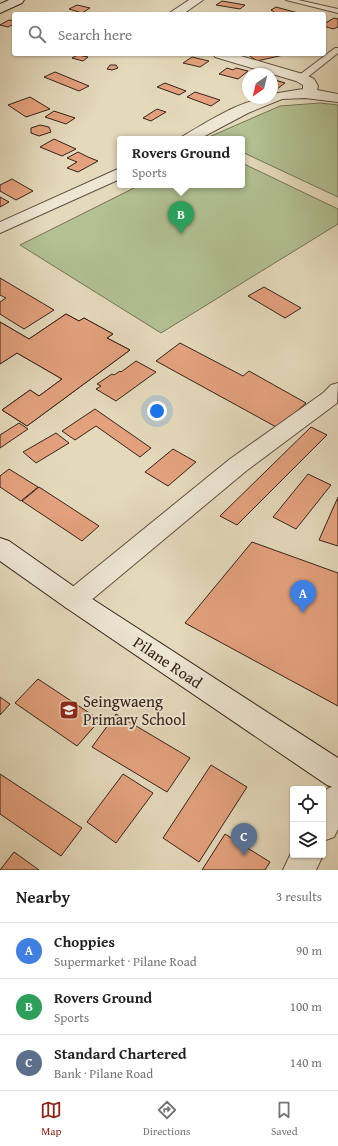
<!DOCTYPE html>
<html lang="en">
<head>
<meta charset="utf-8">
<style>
	:root { --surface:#fff; --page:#f6f6f6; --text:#222; --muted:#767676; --line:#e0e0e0; --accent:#8f2418 }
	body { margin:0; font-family:"Gentium Book Plus",serif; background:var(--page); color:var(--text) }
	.controls { position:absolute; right:12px; bottom:12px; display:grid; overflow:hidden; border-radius:4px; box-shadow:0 1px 3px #0004 }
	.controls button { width:36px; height:36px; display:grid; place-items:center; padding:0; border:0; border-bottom:1px solid var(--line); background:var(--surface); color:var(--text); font:20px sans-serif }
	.compass { position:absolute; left:242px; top:68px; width:36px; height:36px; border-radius:50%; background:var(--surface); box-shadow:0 1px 3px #0004; rotate:215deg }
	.you { position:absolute; left:157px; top:411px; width:14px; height:14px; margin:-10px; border:3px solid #fff; border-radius:50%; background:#1a73e8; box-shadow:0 0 0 6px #1a73e833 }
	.badge { display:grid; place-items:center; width:26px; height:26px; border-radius:50%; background:var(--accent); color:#fff; font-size:13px; font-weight:700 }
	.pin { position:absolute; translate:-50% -33px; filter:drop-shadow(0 1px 2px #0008) }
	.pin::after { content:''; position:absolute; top:21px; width:14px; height:12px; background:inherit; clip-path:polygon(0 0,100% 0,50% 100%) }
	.popup { position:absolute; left:117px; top:136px; width:128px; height:52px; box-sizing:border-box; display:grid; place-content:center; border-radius:4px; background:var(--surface); filter:drop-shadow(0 1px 3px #0005); font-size:13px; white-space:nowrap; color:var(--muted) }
	.popup b { font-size:15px; color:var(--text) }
	.popup::after { content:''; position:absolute; left:50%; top:100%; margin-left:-8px; border:8px solid transparent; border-top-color:var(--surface) }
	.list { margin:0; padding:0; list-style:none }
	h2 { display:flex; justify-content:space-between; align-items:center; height:52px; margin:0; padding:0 16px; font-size:17px }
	h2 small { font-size:13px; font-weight:400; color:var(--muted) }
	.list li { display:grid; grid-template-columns:26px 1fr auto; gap:12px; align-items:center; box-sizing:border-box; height:56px; padding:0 16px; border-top:1px solid var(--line) }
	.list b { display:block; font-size:15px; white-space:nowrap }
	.list p { margin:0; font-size:13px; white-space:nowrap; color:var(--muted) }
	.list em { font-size:13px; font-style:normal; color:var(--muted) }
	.icon { flex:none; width:22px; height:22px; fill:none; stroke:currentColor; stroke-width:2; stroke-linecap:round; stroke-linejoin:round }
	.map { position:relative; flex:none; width:338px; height:870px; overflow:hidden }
	.search { position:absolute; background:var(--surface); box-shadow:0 1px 3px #0004; left:12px; right:12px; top:12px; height:44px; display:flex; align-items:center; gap:10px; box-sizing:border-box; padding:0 14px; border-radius:4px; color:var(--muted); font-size:15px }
	.sheet { height:220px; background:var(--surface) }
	nav { display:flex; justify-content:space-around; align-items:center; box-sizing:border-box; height:56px; border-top:1px solid var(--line); background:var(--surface); font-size:11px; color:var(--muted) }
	nav a { display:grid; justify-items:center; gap:2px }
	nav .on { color:var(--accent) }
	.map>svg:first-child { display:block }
	.green { fill:#b2c092; stroke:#747256 }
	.building { fill:#e3a17d; stroke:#36231b }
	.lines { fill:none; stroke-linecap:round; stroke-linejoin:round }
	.lane-casing { stroke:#625043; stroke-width:2 }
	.street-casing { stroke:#625043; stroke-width:2 }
	.secondary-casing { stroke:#36231b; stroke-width:2 }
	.lane { fill:#ede6d3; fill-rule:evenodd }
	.street { fill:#ede6d3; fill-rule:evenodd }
	.secondary { fill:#ede6d3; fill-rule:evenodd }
	.labels { text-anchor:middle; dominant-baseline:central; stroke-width:4; stroke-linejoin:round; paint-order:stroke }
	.near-street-label { font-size:16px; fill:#36231b; stroke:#ede6d3 }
	.near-poi-label { font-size:16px; fill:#36231b; stroke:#ede6d3; text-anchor:start }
</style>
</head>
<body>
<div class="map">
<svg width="338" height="870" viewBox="0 0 338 870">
	<rect width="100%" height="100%" fill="#e4d9bb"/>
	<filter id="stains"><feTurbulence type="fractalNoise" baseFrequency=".005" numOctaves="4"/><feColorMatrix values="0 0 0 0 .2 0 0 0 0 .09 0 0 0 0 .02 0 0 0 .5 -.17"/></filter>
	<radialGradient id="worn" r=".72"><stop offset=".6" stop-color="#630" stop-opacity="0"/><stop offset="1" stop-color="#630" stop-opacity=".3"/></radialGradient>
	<g class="green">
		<polygon points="320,103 338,105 338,197 242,152 242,139 213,139 209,137 280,106"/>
		<polygon points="242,163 338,209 338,224 161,333 20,245 140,185 242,185"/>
	</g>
	<g class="building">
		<polygon points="222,1 245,5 240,9 216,5"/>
		<polygon points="77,5 90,8 82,13 69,9"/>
		<polygon points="276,7 298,13 277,14 271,10"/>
		<polygon points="334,18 338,19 338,27 333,29 324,26 324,24"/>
		<polygon points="9,20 14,21 14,24 8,27 0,25"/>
		<polygon points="247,54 288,54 257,61"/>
		<polygon points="78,55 88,57 83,61 72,58"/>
		<polygon points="192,57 209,61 200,67 183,63"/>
		<polygon points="110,65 116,65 118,68 112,70 107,69"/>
		<polygon points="227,68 233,70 236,68 248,71 238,79 219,74"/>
		<polygon points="55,72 89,86 79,91 44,77"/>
		<polygon points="275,80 285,83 273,92 272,82"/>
		<polygon points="165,83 186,91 179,95 157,87"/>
		<polygon points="195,92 220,100 211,106 187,97"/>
		<polygon points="30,97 50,109 26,117 8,105"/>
		<polygon points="157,109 166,112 151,121 143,118"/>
		<polygon points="54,111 75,118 66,124 45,117"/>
		<polygon points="40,125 49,127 51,132 39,136 31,133 31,128"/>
		<polygon points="54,139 76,149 62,156 40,147"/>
		<polygon points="78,152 88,157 98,161 78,172 67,168 77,162 67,158"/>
		<polygon points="12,179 33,191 16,200 0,191 0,185"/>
		<polygon points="0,197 9,202 0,207"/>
		<polygon points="0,278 54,310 24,329 0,314 0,302 6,298 0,295"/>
		<polygon points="264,287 301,308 285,318 248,296"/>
		<polygon points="66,314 79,321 84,318 113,334 107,338 130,350 27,426 2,410 30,390 39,396 62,379 17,353 0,364 0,322 29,339"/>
		<polygon points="66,314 79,321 84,318 113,334 107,338 130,350 27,426 2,410 30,390 39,396 62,379 17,353 0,364 0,322 29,339"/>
		<polygon points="180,343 243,376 249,371 306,403 278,428 156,361"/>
		<polygon points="136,361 156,372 116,401 96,389 101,386 97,384 112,374 114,375 120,371 121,372"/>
		<polygon points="95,409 151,448 140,457 96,426 75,440 62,431"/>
		<polygon points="19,423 28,429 0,448 0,435"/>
		<polygon points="311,427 327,435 237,525 220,516"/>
		<polygon points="56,433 69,443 36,463 23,452"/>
		<polygon points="173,449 196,462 168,486 145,472"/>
		<polygon points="9,469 38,487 21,501 0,487 0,476"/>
		<polygon points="308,474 331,485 296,529 273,517"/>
		<polygon points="39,487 99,526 82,541 22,501"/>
		<polygon points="338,497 338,546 319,540"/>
		<polygon points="252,542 338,573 338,706 185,623"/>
		<polygon points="38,679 100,720 77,746 15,703"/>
		<polygon points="0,697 10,704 0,715"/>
		<polygon points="116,714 190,758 167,792 92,747"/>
		<polygon points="211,765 247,787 199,862 163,838"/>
		<polygon points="0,774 82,828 61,856 0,814"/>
		<polygon points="123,774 153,793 116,843 87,822"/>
		<polygon points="225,834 270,862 265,870 202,870"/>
		<polygon points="14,852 39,870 0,870"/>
	</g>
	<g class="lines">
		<g class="lane-casing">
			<g id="lane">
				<polygon points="286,0 298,0 338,9 338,13"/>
				<polygon points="335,48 338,48 338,53 304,80 298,80 298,76"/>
			</g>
		</g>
		<g class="street-casing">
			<g id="street">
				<polygon points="189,0 203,0 183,14 168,14"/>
				<path d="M 213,54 L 234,54 L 306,75 L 314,79 L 318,86 L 317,90 L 338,94 L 338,102 L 305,98 L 282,99 L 248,113 L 199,139 L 180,139 L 183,136 C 208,122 243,98 272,98 L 272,94 L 303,89 L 303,85 L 296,81 L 215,57 Z"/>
				<polygon points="120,168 120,179 0,233 0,222"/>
				<polygon points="338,383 337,403 246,471 83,607 74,611 65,607 61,600 65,593 230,459 323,393 331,385"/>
				<polygon points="338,784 338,829 334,837 323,841 323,796 327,789"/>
				<polygon points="293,849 293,855 323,855 316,870 283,870"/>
			</g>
		</g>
		<g class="secondary-casing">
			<g id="secondary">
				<polygon points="9,0 24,0 22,3 0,13 0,4"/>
				<polygon points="0,538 9,541 83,593 338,758 338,789 327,785 65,607 0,561"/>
			</g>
		</g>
		<use href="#lane" class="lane"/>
		<use href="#street" class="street"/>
		<use href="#secondary" class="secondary"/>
	</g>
	<defs>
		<g id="school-square" transform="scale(1)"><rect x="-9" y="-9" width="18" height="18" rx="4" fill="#8f2418" stroke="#ede6d3"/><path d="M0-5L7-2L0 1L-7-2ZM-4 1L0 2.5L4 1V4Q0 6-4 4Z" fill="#fff"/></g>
	</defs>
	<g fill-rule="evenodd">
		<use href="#school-square" x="69" y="710"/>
	</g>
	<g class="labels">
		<g class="near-street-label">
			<text transform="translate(168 662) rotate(34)">Pilane Road</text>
		</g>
		<g class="near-poi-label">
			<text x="83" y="701">Seingwaeng<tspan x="83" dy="18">Primary School</tspan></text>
		</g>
	</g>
	<rect width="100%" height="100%" filter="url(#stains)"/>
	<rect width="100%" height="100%" fill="url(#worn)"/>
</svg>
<div class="controls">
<button><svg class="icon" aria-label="locate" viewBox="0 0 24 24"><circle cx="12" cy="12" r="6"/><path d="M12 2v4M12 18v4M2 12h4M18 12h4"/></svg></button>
<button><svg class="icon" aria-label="layers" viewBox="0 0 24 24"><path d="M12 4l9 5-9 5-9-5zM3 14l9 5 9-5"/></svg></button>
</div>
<svg class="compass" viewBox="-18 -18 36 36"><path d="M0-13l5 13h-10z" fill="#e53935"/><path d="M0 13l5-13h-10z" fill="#767676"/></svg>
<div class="you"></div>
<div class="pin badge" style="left:303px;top:613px;background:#3f7fe0">A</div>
<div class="pin badge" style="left:181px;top:234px;background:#2e9e5b">B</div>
<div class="popup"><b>Rovers Ground</b>Sports</div>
<div class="pin badge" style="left:244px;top:856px;background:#5c6f8a">C</div>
<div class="search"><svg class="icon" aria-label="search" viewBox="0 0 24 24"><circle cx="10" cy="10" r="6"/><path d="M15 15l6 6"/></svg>Search here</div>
</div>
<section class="sheet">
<h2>Nearby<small>3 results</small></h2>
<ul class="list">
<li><span class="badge" style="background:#3f7fe0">A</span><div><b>Choppies</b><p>Supermarket · Pilane Road</p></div><em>90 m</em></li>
<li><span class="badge" style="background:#2e9e5b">B</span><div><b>Rovers Ground</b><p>Sports</p></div><em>100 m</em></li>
<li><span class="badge" style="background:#5c6f8a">C</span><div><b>Standard Chartered</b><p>Bank · Pilane Road</p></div><em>140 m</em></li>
</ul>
</section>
<nav>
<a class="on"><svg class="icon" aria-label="map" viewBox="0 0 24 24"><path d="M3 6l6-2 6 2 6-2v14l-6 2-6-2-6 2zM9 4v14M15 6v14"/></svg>Map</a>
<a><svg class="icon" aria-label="directions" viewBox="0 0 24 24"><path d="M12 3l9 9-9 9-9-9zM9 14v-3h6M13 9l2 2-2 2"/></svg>Directions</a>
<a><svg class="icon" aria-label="saved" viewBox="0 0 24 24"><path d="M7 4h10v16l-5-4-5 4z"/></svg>Saved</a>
</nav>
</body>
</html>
